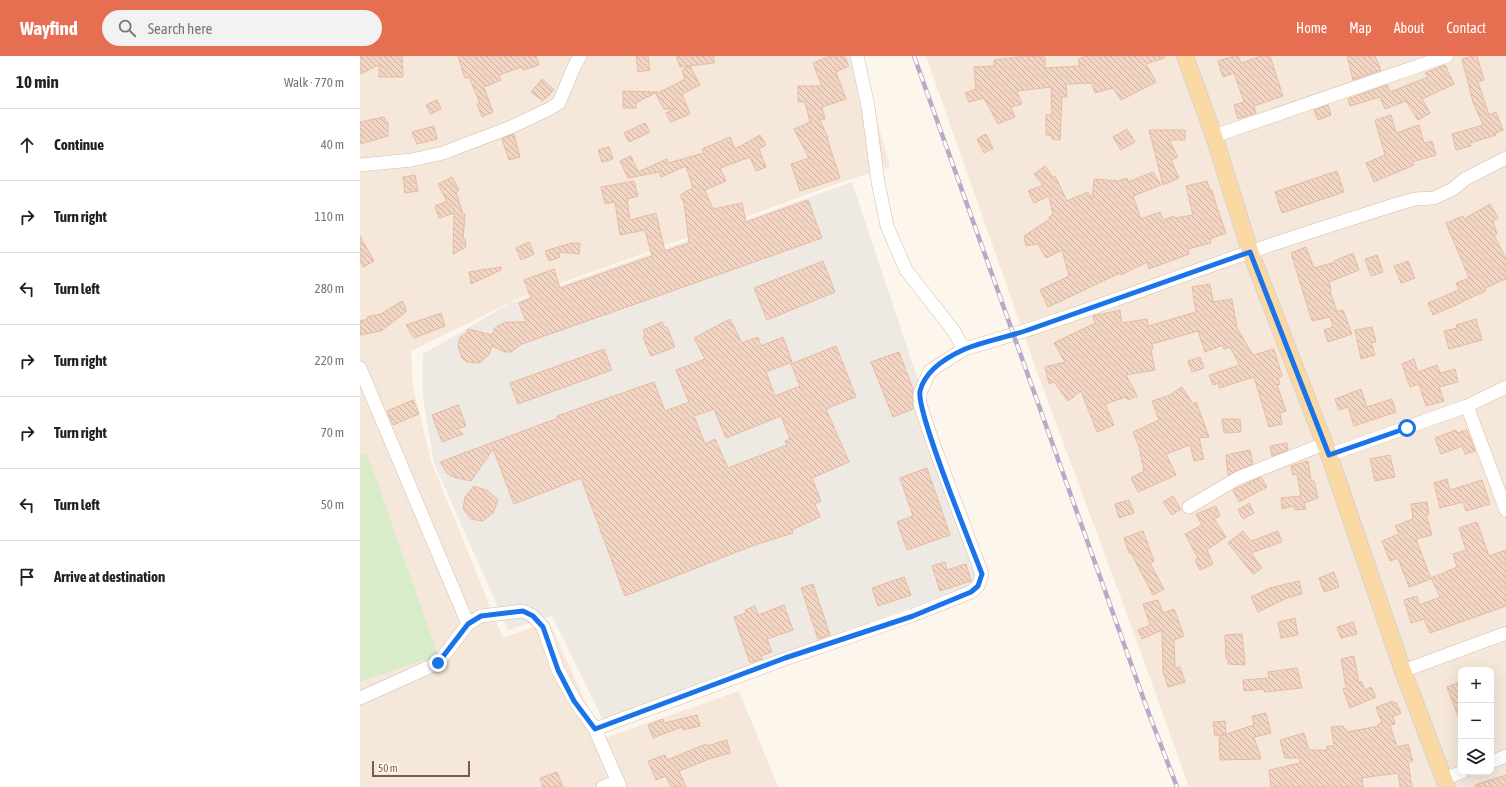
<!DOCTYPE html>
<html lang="en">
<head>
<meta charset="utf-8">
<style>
	:root { --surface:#fff; --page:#f2f2f2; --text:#222; --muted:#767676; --line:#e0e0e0; --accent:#e76f51 }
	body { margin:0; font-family:"Asap Condensed",sans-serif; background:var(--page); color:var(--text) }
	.controls { position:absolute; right:12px; bottom:12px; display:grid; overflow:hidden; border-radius:8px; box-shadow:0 4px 16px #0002 }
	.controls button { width:36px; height:36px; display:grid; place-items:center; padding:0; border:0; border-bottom:1px solid var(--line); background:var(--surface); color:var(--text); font:20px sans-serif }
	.scale { position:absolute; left:12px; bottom:10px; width:98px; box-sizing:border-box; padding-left:4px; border:2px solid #7a5c4d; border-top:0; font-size:11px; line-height:14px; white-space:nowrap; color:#7a5c4d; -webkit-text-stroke:3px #fffaf3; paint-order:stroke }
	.stop { position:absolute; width:12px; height:12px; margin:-9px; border:3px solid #1a73e8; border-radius:50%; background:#fff }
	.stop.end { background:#1a73e8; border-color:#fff; box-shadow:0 1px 4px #0008 }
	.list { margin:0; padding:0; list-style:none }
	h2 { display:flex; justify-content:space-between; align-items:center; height:52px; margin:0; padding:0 16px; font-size:17px }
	h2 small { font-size:13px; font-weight:400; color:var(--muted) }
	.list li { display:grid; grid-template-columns:26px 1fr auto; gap:12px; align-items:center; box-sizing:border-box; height:72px; padding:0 16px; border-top:1px solid var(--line) }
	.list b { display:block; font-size:15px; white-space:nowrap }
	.list em { font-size:13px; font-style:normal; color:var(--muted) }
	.icon { flex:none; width:22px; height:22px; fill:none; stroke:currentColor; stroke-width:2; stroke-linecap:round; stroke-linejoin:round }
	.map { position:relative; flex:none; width:1146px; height:731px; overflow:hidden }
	header { display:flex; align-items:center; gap:24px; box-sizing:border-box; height:56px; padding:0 20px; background:var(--accent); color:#fff }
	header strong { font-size:19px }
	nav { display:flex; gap:22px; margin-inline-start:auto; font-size:14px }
	.search { width:280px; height:36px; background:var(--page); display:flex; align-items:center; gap:10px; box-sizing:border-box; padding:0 14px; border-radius:22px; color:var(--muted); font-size:15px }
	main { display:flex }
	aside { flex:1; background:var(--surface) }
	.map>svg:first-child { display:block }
	.residential { fill:#f5e8da; fill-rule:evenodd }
	.industrial { fill:#efe9e4 }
	.garden { fill:#d8ecc9 }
	.building { fill:url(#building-back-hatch); stroke:#e6bba3; fill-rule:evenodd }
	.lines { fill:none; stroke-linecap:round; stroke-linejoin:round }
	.minor-casing { stroke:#d1beb0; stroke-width:14 }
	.major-casing { stroke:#dad1cd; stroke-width:18 }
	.minor { stroke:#fff; stroke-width:13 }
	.major { stroke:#fbd9a5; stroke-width:16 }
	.rail-casing { stroke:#b9a8c9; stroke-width:4.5 }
	.rail { stroke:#fffaf3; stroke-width:3; stroke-dasharray:9; stroke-linecap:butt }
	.route { stroke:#1a73e8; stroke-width:5 }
</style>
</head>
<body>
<header>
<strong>Wayfind</strong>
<div class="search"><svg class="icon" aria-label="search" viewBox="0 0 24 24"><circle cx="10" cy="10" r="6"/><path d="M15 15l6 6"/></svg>Search here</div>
<nav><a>Home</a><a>Map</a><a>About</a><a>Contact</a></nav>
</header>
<main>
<aside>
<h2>10 min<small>Walk · 770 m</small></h2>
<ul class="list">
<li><svg class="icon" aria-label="ahead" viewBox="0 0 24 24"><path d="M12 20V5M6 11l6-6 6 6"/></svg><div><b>Continue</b></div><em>40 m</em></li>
<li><svg class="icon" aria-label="right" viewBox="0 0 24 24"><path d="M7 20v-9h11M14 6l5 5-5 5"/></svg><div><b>Turn right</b></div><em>110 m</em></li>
<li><svg class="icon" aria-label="left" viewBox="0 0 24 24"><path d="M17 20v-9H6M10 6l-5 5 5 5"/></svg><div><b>Turn left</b></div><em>280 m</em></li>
<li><svg class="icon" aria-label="right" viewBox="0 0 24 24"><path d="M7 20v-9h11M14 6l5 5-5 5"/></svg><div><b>Turn right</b></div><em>220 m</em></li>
<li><svg class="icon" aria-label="right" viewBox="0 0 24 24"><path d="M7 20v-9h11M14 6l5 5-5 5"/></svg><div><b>Turn right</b></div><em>70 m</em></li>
<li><svg class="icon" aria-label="left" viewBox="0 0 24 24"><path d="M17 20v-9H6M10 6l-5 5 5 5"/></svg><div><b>Turn left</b></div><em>50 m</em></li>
<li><svg class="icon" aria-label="arrive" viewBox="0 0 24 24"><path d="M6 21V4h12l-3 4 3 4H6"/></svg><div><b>Arrive at destination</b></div></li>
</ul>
</aside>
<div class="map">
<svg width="1146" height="731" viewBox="0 0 1146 731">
	<defs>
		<pattern id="building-back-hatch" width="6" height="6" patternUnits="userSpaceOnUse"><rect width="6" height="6" fill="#f3d5c3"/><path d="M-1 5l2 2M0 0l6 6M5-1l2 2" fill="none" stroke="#cab0a1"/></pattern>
	</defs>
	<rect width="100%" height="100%" fill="#fdf6ec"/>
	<g class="residential">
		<polygon points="0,0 499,0 530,111 488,124 162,241 51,295 53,330 71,405 143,582 189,565 242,683 379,635 418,731 0,731"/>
		<path d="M 566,0 L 1146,0 L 1146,731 L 829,731 L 772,572 L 676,313 ZM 1101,614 L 1131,614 L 1131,716 L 1101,716 Z"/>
	</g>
	<polygon class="industrial" points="492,126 625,524 243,664 192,560 148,574 74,407 63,341 63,298 151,247"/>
	<polygon class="garden" points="7,397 78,599 0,626 0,399"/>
	<g class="building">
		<polygon points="0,0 42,0 43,21 19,21 19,9 0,18"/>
		<polygon points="98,0 176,0 179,9 163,14 162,11 139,19 141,24 124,31 133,56 122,61 117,48 120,47 109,21 105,22"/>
		<polygon points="276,0 288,0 290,14 278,16"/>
		<polygon points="316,0 354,0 354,7 330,10 340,29 322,38 330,58 311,66 306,57 315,53 304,53 296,38 325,23 322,14 330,10 320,11"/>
		<polygon points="470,0 484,0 489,10 476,16 486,43 462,51 465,63 460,64 468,82 467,82 480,122 440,135 431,108 449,102 434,73 450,66 445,46 438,46 438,30 462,30 453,7"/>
		<polygon points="665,0 685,1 685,12 720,10 718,3 726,0 804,0 804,2 786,8 796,26 761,44 753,32 735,37 732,27 706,28 707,41 702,41 700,84 692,83 692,80 686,79 686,59 692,59 691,31 657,35 662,48 651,51 655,61 638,68 624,42 609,46 605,37 616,33 614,11 634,10 634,4"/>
		<polygon points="874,0 878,0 881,7 901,0 910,0 923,40 894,50 896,57 878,63 874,49 884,46 874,17 863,21 858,5"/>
		<polygon points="987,0 1015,0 1021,14 993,24"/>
		<polygon points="1113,0 1117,0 1124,24 1118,26 1129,59 1136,56 1143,74 1135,77 1136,79 1110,87 1111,90 1096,94 1092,78 1123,69 1113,46 1102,3"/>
		<polygon points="1085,9 1094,28 1062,43 1070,57 1058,64 1046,45 1025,53 1020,41 990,50 988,43 1027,29 1030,36 1068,21 1065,17"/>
		<polygon points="182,23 194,34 183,45 171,36"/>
		<polygon points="263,35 297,36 276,47 276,52 263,52"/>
		<polygon points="77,44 81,53 71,58 66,49"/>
		<polygon points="968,49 971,59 958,64 954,54"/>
		<polygon points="1031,59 1036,77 1059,69 1064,87 1072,85 1076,99 1052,106 1054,109 1014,126 1006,107 1025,99 1015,64"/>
		<polygon points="24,61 26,66 28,66 28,80 0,88 0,66"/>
		<polygon points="285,67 290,76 269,86 264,77"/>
		<polygon points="74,70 77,83 57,88 52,76"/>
		<polygon points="767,73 775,86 761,94 753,81"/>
		<polygon points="789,74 825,74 825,84 809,84 818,101 811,104 819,122 803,129"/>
		<polygon points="154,78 160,101 149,104 142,83"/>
		<polygon points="626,78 633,92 624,97 617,83"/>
		<polygon points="400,79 406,89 399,93 406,111 396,115 390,101 360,112 366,125 345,134 353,153 382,147 386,166 448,144 462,182 162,288 151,296 145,296 132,290 129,299 119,307 107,306 102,302 98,290 100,281 107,277 108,273 132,279 135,272 145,266 166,266 159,247 171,242 164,224 194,213 200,232 292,200 285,174 260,179 255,146 245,148 241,131 274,125 278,140 267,143 270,164 296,157 305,195 329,187 324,147 320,139 333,132 326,110 301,121 299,116 268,122 260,105 271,100 278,116 307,103 308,107 344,97 342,93 370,81 375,93"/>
		<polygon points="249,91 253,103 242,106 238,94"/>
		<polygon points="685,110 693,121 695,120 707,145 728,136 732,143 734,123 758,125 767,122 768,126 793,116 801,129 773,140 781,163 800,156 803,164 814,160 815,162 833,159 826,130 847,125 850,134 852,134 856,149 866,177 850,183 851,187 828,193 829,198 789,213 787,206 761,219 760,217 688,251 680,234 709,220 702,194 686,202 678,188 666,190 664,180 690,163 689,161 693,159 689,140 674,147 668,135 683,129 674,118"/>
		<polygon points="977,115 984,136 922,157 915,136"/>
		<polygon points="55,119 58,135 45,137 43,121"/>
		<polygon points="92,121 99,134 96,136 103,158 105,158 103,183 105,183 106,191 93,198 94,157 79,162 75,150 87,145 78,128"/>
		<polygon points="1130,148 1138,162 1133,165 1137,178 1134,179 1146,203 1146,223 1125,232 1126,235 1103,245 1103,246 1073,259 1068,247 1099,234 1096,227 1109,222 1086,167 1103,160 1104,163"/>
		<polygon points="0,180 14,205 3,211 0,205"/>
		<polygon points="169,186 174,198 161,204 156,192"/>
		<polygon points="211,187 220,187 219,198 198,196 200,201 189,205 185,195"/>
		<polygon points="946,191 954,212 975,206 974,205 993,197 999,214 969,226 971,235 970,235 977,256 983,254 992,278 968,286 964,274 973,271 970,261 952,265 931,197"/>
		<polygon points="1017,199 1023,216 1011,220 1005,203"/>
		<polygon points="463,205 475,236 407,264 394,232"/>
		<polygon points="1048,205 1055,222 1041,227 1034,210"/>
		<polygon points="141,211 141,214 111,228 109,216"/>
		<polygon points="850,228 853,246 872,243 877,272 893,299 914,293 922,320 918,322 920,328 917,329 926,355 920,357 922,368 909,371 894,321 859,332 859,327 853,329 849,319 880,309 870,291 864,293 863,289 845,296 838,275 792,288 793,293 791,294 795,314 766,319 777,340 768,344 766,341 745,348 754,369 737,376 721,335 708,345 694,326 689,328 685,311 705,306 694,287 735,267 733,260 760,254 762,267 787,263 788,270 836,256 832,231"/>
		<polygon points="42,245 46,252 46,256 21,275 0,279 0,265 8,263 7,261 21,258"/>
		<polygon points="81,257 85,270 54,282 46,269"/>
		<path d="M 370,263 L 382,287 L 398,281 L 401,290 L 423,281 L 432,306 L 406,316 L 415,340 L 440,330 L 431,308 L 476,290 L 496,341 L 466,353 L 489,406 L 452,422 L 461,445 L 455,448 L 460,461 L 432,474 L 433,477 L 392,490 L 265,540 L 221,422 L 154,448 L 133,393 L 111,425 L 93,421 L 87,417 L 80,406 L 198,362 L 197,360 L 294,326 L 305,355 L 329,346 L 316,314 L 345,303 L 334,282 ZM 354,353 L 366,382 L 421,360 L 430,383 L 425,385 L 427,389 L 368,412 L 355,383 L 345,388 L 334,360 Z"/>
		<polygon points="1116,263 1122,284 1089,293 1084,275 1097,272 1096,269"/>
		<polygon points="302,266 305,272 307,271 315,291 291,300 283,281 285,280 283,274"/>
		<polygon points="1012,271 1016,286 1011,287 1015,299 1001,303 995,274"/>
		<polygon points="244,293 252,314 158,348 150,327"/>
		<polygon points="539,296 553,333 553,353 533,361 511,306"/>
		<polygon points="840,301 844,312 832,316 828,305"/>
		<polygon points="1054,303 1058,316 1077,309 1080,317 1095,313 1098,326 1079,331 1084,345 1066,350 1059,328 1050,331 1042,308"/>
		<polygon points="822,331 833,348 836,346 849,381 839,382 844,403 834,405 830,389 806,398 816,419 778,436 771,422 784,415 779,391 773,376 799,364 792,345 810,339"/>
		<polygon points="1001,333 1007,351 1032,343 1036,356 994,370 988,351 979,354 975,343"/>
		<polygon points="53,344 59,358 33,369 27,355"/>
		<polygon points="98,349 106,370 97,373 103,378 82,386 72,359"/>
		<polygon points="862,363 880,363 881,376 864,377"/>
		<polygon points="1096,374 1097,377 1107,374 1115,395 1105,398 1102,390 1081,398 1075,382"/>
		<polygon points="927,387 928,394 912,400 910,390"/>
		<polygon points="890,394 893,408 868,419 866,399"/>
		<polygon points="1030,399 1035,421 1015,425 1010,403"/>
		<polygon points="948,405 951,425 954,425 958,442 944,447 946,453 935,454 934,450 922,453 921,442 941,440 937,418 933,419 931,410"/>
		<polygon points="567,412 590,479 547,494 537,466 553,460 540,422"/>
		<polygon points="901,421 907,431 879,446 873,434"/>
		<polygon points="1087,423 1090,434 1122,424 1130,448 1106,455 1103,446 1080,452 1074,427"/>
		<polygon points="114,430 128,435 138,444 133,457 123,465 111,463 103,453 105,441"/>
		<polygon points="813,440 821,453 812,459 803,446"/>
		<polygon points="769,444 774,457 759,462 755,448"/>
		<polygon points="1067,446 1069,459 1066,459 1072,479 1056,483 1071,523 1049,531 1038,502 1030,505 1022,485 1039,478 1035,470 1053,463 1051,448"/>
		<polygon points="889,447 894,457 883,463 878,454"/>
		<polygon points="856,450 860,460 854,463 866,481 847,494 853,508 840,514 835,504 838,502 825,478 842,469 836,458"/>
		<polygon points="1117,466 1129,500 1146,494 1146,550 1070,577 1064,563 1051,567 1044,544 1057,540 1059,549 1080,541 1071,522 1097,511 1093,498 1106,494 1099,472"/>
		<polygon points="783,475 794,505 790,507 804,533 793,539 771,497 769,497 764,482"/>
		<polygon points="883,475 891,485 918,475 922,486 891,497 902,512 893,518 868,487"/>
		<polygon points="585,506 587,514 606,508 611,525 580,535 572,510"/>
		<polygon points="974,516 979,531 964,536 959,522"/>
		<polygon points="544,521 551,539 518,550 512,532"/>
		<polygon points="939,525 942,538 927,542 898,556 891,541 910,532"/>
		<polygon points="453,528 470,579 458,583 441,532"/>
		<polygon points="798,544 803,557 814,553 824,580 814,584 815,612 820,611 825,626 808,631 803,616 802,574 782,583 778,574 790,569 783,548"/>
		<polygon points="424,549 433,574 407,583 412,596 401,600 402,603 390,607 374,561 386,557 385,554 395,550 398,559"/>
		<polygon points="935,562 938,579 921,582 918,566"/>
		<polygon points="993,566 997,578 981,582 977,571"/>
		<polygon points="882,578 885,609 868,608 868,602 866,602 865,579"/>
		<polygon points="994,600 999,627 1001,625 1005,634 1011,631 1016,641 990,652 983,633 986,632 981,603"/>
		<polygon points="937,612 942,632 904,636 904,633 884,635 883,624 909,622 908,616"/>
		<polygon points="1101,626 1101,665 1100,665 1087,631"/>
		<polygon points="1033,645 1034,648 1036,646 1041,657 1033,660 1035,668 1030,669 1037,691 1048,688 1053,705 1048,706 1052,731 1040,731 1038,717 1002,722 1003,731 911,731 909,714 940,707 939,702 925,702 920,684 944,677 949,694 967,694 967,690 974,690 971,671 983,670 984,673 986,673 987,676 1019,670 1018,668 1022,667 1016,651"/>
		<polygon points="906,657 911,677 894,681 901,703 860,704 859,681 866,678 855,680 853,666 865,665 866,678 894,669 892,660"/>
		<polygon points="337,659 340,670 323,674 322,671 293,682 288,669 303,663 304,667"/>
		<polygon points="367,684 370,697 349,703 319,715 326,731 311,731 306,720 296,724 288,705 305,699 307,704 346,688 347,690"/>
		<polygon points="197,716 203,731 183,731 180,722"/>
		<polygon points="1146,719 1146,731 1115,731 1115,729"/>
	</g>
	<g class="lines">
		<g class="minor-casing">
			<g id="minor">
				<path d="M 497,0 L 508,50 L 518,126 L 527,170 L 546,214 L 593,274 L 604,293 C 701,266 795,228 890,196 C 939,179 988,164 1037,148 L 1055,143 L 1074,142 L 1093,133 L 1105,123 L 1146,102"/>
				<polyline points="854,80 1087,0"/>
				<polyline points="0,109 52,104 83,97 151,71 189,53 199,47 213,13 220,0"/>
				<polyline points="0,312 108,568"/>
				<polyline points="1107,350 1146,454"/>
				<polyline points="969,399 1107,350 1146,331"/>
				<polyline points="829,451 878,422 964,388"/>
				<polyline points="1043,615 1146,577"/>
				<polyline points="0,642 78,607 108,568 121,560 163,555 173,560 183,571 198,614 215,645 235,673 260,731"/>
				<polyline points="235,673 425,603 553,559 611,536 618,530 622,518 573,387 560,348 560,337 570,315 604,293"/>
				<polyline points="1131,706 1146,700"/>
				<polyline points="1084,723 1102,716"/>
				<polyline points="243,731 258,725"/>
			</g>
		</g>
		<g class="major-casing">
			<polyline id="major" points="825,0 854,80 890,195 969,399 1043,615 1087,731"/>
		</g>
		<use href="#minor" class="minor"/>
		<use href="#major" class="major"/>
		<g class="rail-casing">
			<polyline id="rail" points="554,0 789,658 817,731"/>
		</g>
		<use href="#rail" class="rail"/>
	</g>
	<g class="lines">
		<path class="route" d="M 78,607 L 108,568 L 121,560 L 163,555 L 173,560 L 183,571 L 198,614 L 214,645 L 235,673 L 425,602 L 553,560 L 611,536 L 618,530 L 622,518 C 611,489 556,356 560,335 C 565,315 587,301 605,293 C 625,285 648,281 668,274 C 742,248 816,222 890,196 L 969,399 L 1047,372"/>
	</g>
</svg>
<div class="controls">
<button>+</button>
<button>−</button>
<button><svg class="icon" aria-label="layers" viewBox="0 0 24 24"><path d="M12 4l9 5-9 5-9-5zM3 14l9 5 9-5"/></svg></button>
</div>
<div class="scale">50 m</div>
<div class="stop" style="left:1047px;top:372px"></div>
<div class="stop end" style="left:78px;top:607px"></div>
</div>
</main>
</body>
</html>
